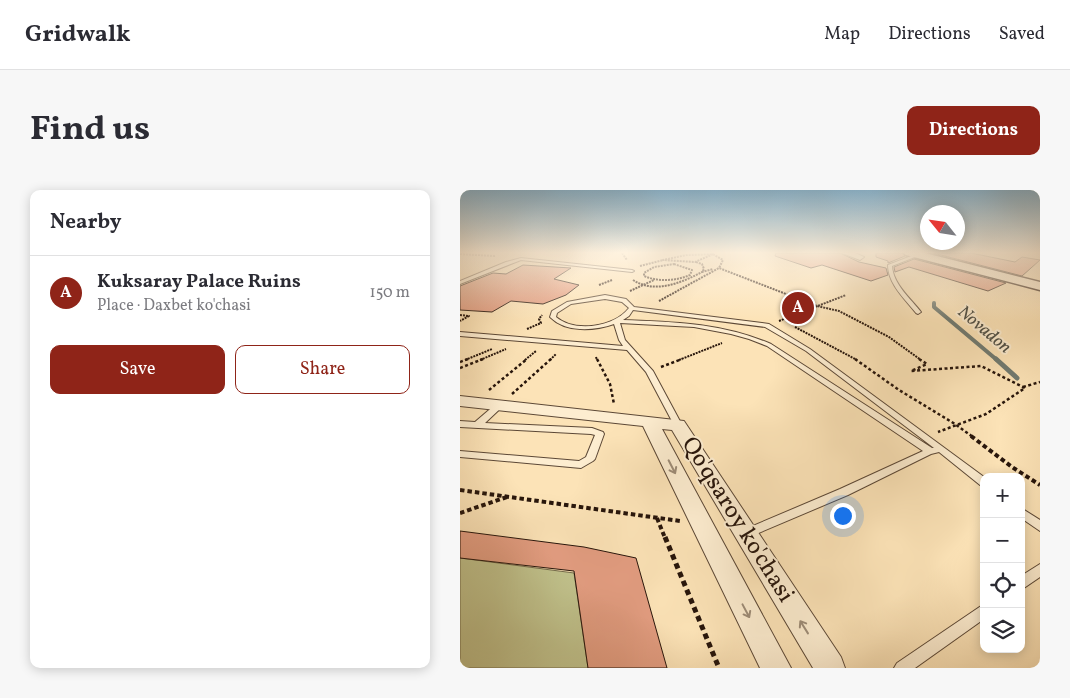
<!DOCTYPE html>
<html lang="en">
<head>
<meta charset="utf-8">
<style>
	:root { --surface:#fff; --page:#f7f7f7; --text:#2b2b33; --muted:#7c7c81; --line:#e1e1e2; --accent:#8f2418 }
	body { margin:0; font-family:Vollkorn,serif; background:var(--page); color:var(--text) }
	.controls { position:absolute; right:15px; bottom:15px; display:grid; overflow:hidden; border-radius:10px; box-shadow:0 2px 12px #0003 }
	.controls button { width:45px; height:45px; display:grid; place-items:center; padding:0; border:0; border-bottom:1px solid var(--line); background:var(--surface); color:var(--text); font:25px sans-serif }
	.compass { position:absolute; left:460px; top:15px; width:45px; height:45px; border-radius:50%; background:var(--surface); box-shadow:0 2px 12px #0003; rotate:300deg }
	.you { position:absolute; left:382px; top:325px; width:18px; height:18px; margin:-12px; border:4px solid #fff; border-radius:50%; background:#1a73e8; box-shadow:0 0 0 8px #1a73e833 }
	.badge { display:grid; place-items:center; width:32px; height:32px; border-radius:50%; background:var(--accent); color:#fff; font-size:16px; font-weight:700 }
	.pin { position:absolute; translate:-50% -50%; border:2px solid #fff; box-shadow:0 1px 5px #0006 }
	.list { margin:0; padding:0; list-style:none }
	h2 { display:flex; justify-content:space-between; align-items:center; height:65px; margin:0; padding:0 20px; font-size:21px }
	h2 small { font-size:16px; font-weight:400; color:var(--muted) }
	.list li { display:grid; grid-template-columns:32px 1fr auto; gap:15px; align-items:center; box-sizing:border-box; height:75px; padding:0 20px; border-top:1px solid var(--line) }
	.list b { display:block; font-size:19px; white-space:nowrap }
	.list p { margin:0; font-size:16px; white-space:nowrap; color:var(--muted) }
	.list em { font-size:16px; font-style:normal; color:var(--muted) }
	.actions { display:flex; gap:10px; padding:15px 20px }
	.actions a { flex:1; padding:11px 0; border:1px solid var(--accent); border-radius:10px; text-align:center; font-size:18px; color:var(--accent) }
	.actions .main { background:var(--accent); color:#fff }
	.icon { flex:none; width:28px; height:28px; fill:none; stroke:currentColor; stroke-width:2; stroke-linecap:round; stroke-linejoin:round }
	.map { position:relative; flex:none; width:580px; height:478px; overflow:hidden; border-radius:10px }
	header { display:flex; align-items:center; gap:30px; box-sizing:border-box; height:70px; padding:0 25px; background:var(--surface); border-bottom:1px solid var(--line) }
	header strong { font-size:24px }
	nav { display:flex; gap:28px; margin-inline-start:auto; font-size:18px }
	.intro { display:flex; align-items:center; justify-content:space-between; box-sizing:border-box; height:120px; padding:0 30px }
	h1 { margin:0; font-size:35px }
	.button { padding:12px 22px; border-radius:10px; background:var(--accent); color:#fff; font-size:18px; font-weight:700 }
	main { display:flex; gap:30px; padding:0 30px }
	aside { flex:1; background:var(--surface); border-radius:10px; box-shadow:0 2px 12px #0003 }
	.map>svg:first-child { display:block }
	.green { fill:#c1c38d; stroke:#746c4c }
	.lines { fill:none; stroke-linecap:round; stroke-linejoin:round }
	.stream-far1 { stroke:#707a71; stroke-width:4 }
	.stream { stroke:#707a71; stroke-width:5 }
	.building { fill:#e39d81; stroke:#27150b }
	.lane-casing { stroke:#5c4836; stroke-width:2 }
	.street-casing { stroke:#5c4836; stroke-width:2 }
	.secondary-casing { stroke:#27150b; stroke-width:3 }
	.path-far3 { stroke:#27150b; stroke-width:2; stroke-dasharray:2 1; stroke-linecap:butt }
	.path-far2 { stroke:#27150b; stroke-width:2.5; stroke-dasharray:3 2.5; stroke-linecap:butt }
	.path-far1 { stroke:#27150b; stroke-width:4; stroke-dasharray:4.5 3; stroke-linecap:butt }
	.path { stroke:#27150b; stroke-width:5; stroke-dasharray:5.5 4; stroke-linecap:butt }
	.lane { fill:#fdedd0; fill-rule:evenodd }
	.street { fill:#fdedd0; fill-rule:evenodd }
	.secondary { fill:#fdedd0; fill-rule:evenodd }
	.oneway { stroke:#9d8c77 }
	.labels { text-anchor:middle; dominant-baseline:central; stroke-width:4; stroke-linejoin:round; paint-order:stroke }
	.far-water-label { font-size:18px; font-style:italic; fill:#515046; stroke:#fdedd0 }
	.near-street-label { font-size:24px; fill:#27150b; stroke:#fdedd0 }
</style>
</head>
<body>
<header>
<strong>Gridwalk</strong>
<nav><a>Map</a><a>Directions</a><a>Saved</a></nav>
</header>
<div class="intro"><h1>Find us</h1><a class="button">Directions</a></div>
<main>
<aside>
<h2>Nearby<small></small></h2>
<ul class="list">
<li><span class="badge">A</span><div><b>Kuksaray Palace Ruins</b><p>Place · Daxbet ko'chasi</p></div><em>150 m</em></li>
</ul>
<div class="actions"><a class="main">Save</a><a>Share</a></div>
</aside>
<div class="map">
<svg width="580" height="478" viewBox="0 0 580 478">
	<rect width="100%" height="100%" fill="#fce3b7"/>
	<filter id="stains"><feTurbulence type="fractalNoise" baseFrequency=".004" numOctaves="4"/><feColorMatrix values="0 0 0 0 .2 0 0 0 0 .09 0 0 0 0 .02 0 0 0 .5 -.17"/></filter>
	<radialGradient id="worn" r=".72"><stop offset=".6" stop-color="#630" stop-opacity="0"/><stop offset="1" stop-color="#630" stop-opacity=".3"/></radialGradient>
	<polygon class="green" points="0,368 114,383 128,478 0,478"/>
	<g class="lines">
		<polyline class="stream-far1" points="474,113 474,117 537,170"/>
		<polyline class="stream" points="536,169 557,188"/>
	</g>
	<g class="building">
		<polygon points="316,63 380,63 399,72 426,78 428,85 411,91 362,75 351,78 315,66"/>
		<polygon points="416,63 442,63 445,66 428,73 428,71 416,67"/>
		<polygon points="473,63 511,63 555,72 562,67 580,70 562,86"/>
		<polygon points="454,69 546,93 528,101 449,77 435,82 434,77"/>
		<polygon points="63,75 111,78 94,89 119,95 106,105 83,114 51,111 32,122 0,120 0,96 33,83 46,84"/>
		<polygon points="0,341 124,357 176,368 207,478 128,478 114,381 0,368"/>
	</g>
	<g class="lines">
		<g class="lane-casing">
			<g id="lane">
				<path d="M 459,63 L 465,63 L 432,76 C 433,94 451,109 461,122 L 458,124 L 456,123 C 445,109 428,94 428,75 Z"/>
				<polygon points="61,68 172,80 174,81 172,82 61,70 0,94 0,91 46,72"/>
				<path d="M 145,105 L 166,109 L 174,117 L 309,134 L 350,159 L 524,287 L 524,296 L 520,295 L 479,262 L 471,264 L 388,305 L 289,347 L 285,349 L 281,347 L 279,344 L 281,341 L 380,299 L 463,261 L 307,156 L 289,149 L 271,144 L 234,137 L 160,133 L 165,150 L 193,181 L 222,235 L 218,238 L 214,235 L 186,182 L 167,160 L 0,146 L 0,142 L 163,156 L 159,150 L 154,134 C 134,141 106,143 90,127 L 92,121 L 107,112 ZM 145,109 L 162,112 L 169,118 C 154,137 115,143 96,127 L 97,123 L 111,114 ZM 173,120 L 305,137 L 346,161 L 474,258 L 472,258 L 311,154 C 262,133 215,132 163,130 L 169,126 Z"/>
				<polygon points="36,214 39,214 43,216 25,233 132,238 143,242 144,244 135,269 133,271 121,278 0,267 0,261 119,271 126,267 135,245 131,244 0,237 0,231 15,232"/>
				<polygon points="561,318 580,330 580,341 561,328"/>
				<polygon points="580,374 580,387 561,400 561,386"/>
				<polygon points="524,414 524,429 455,478 434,478 437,473"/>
			</g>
		</g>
		<g class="street-casing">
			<g id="street">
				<polygon points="382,63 395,63 404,67 400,70"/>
				<polygon points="0,206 224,231 381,467 385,478 353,478 212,240 202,239 331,478 300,478 183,236 0,216"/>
			</g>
		</g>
		<g class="secondary-casing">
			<polygon id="secondary" points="444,63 465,63 580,92 580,100 446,65"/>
		</g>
		<g class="path-far3">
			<polyline points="162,63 167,70"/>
			<polyline points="0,64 36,66"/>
			<polyline points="253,64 263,70 259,78"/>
			<polygon points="253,64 235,72 203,70 226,65"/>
			<polyline points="236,72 242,74 244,79 242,82 253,79"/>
			<path d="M 214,74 L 232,80 L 230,85 C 216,91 198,92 184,86 L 184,83 L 194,77 Z"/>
			<polyline points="180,76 203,70"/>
			<path d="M 173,90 C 195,104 221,93 242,82"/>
			<polyline points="139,95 152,90"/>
			<polyline points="170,101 194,90"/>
			<polyline points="199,111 259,78 357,116 379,121 429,147 461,170"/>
			<polyline points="0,125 9,126 0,131"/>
			<polyline points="319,131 386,105"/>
			<polyline points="335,137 397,170"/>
			<polyline points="67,139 81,133 79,129 82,125"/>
			<polyline points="136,167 137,170"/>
			<polyline points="5,170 32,159"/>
			<polyline points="20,170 46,159"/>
			<polyline points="65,170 76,161"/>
			<polyline points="90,170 96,164"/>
			<polyline points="219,170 262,153"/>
		</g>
		<g class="path-far2">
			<polyline points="137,169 150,194 154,214"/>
			<polyline points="395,169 439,200 495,234 513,247"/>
			<polyline points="459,169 467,174 451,181 521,176 565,198 526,224 478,242"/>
			<polyline points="0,172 8,169"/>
			<polyline points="201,177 222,169"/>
			<polyline points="0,178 23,169"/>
			<polyline points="563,197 580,192"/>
			<polyline points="29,200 67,169"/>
			<polyline points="52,204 91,169"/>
		</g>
		<g class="path-far1">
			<polyline points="511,246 552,277 580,295"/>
			<polyline points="0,300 220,331"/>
			<polyline points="0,323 47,307"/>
			<polyline points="197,328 205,348"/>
		</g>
		<polyline class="path" points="205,347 259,478"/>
		<use href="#lane" class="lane"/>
		<use href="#street" class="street"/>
		<use href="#secondary" class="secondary"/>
	</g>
	<defs><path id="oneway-shaft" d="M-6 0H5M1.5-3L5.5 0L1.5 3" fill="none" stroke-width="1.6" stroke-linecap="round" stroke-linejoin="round" transform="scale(1.25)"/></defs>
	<g class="oneway">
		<use href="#oneway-shaft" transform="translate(212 277) rotate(63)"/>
		<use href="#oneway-shaft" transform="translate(286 421) rotate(62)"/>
		<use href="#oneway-shaft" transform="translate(344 437) rotate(-122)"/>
	</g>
	<linearGradient id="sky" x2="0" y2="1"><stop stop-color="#8bb8d4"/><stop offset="0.48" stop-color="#fef2df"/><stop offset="1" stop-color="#fef2df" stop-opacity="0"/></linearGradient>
	<rect width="580" height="130" fill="url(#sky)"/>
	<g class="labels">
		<g class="far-water-label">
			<text transform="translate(524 140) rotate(40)">Novadon</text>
		</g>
		<g class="near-street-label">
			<text transform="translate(277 330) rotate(58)">Qo'qsaroy ko'chasi</text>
		</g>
	</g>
	<rect width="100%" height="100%" filter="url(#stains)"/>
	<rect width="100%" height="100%" fill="url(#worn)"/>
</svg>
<div class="controls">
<button>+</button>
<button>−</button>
<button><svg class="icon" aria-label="locate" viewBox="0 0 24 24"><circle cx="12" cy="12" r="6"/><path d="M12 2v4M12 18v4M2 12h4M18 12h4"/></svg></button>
<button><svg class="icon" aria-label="layers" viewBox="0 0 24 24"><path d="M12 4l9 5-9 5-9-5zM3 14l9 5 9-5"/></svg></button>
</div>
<svg class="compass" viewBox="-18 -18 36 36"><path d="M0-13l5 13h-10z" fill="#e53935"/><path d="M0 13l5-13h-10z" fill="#7c7c81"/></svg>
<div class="you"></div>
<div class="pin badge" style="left:338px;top:118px">A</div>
</div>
</main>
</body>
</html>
